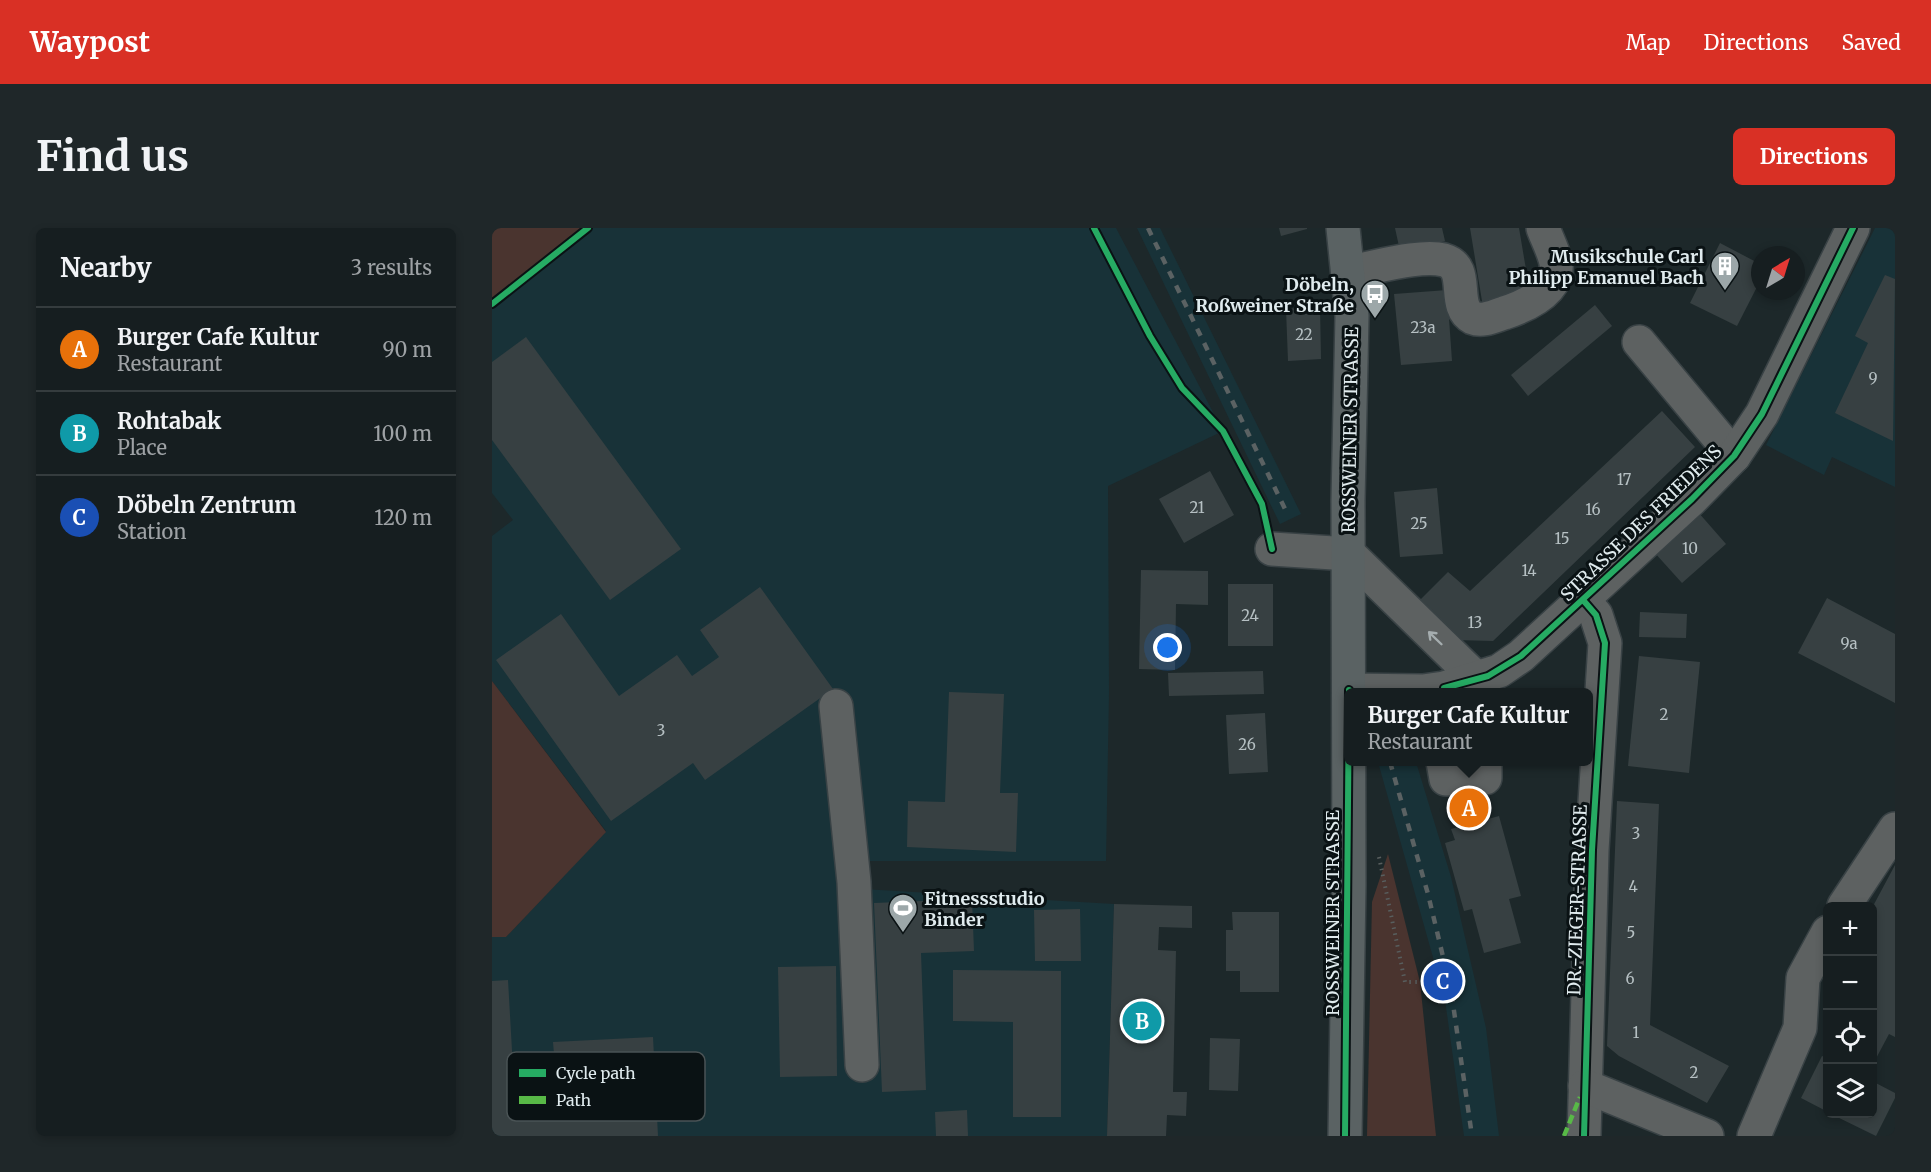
<!DOCTYPE html>
<html lang="en">
<head>
<meta charset="utf-8">
<style>
	:root { --surface:#161e20; --page:#1f2729; --text:#f1f3f6; --muted:#9ea2a5; --line:#353c3e; --accent:#d93025 }
	body { margin:0; font-family:Merriweather,serif; background:var(--page); color:var(--text) }
	.controls { position:absolute; right:18px; bottom:18px; display:grid; overflow:hidden; border-radius:9px; box-shadow:0 3px 9px #0003 }
	.controls button { width:54px; height:54px; display:grid; place-items:center; padding:0; border:0; border-bottom:2px solid var(--line); background:var(--surface); color:var(--text); font:30px sans-serif }
	.compass { position:absolute; left:1259px; top:18px; width:54px; height:54px; border-radius:50%; background:var(--surface); box-shadow:0 3px 9px #0003; rotate:38deg }
	.you { position:absolute; left:676px; top:420px; width:21px; height:21px; margin:-15px; border:4px solid #fff; border-radius:50%; background:#1a73e8; box-shadow:0 0 0 9px #1a73e833 }
	.badge { display:grid; place-items:center; width:39px; height:39px; border-radius:50%; background:var(--accent); color:#fff; font-size:20px; font-weight:700 }
	.pin { position:absolute; translate:-50% -50%; border:3px solid #fff; box-shadow:0 2px 6px #0006 }
	.popup { position:absolute; left:852px; top:460px; width:249px; height:78px; box-sizing:border-box; display:grid; place-content:center; border-radius:9px; background:var(--surface); filter:drop-shadow(0 2px 4px #0005); font-size:20px; white-space:nowrap; color:var(--muted) }
	.popup b { font-size:22px; color:var(--text) }
	.popup::after { content:''; position:absolute; left:50%; top:100%; margin-left:-12px; border:12px solid transparent; border-top-color:var(--surface) }
	.list { margin:0; padding:0; list-style:none }
	h2 { display:flex; justify-content:space-between; align-items:center; height:78px; margin:0; padding:0 24px; font-size:26px }
	h2 small { font-size:20px; font-weight:400; color:var(--muted) }
	.list li { display:grid; grid-template-columns:39px 1fr auto; gap:18px; align-items:center; box-sizing:border-box; height:84px; padding:0 24px; border-top:2px solid var(--line) }
	.list b { display:block; font-size:22px; white-space:nowrap }
	.list p { margin:0; font-size:20px; white-space:nowrap; color:var(--muted) }
	.list em { font-size:20px; font-style:normal; color:var(--muted) }
	.icon { flex:none; width:33px; height:33px; fill:none; stroke:currentColor; stroke-width:2; stroke-linecap:round; stroke-linejoin:round }
	.map { position:relative; flex:none; width:1403px; height:908px; overflow:hidden; border-radius:9px }
	header { display:flex; align-items:center; gap:36px; box-sizing:border-box; height:84px; padding:0 30px; background:var(--accent); color:#fff }
	header strong { font-size:28px }
	nav { display:flex; gap:33px; margin-inline-start:auto; font-size:21px }
	.intro { display:flex; align-items:center; justify-content:space-between; box-sizing:border-box; height:144px; padding:0 36px }
	h1 { margin:0; font-size:42px }
	.button { padding:15px 27px; border-radius:9px; background:var(--accent); color:#fff; font-size:21px; font-weight:700 }
	main { display:flex; gap:36px; padding:0 36px }
	aside { flex:1; background:var(--surface); border-radius:9px; box-shadow:0 3px 9px #0003 }
	.map>svg:first-child { display:block }
	.built { fill:#183238 }
	.green { fill:#4a342f }
	.building { fill:#374042 }
	.lines { fill:none; stroke-linecap:round; stroke-linejoin:round }
	.minor-casing { stroke:#394245; stroke-width:36 }
	.major-casing { stroke:#394245; stroke-width:36 }
	.path { stroke:#585e5e; stroke-width:4; stroke-dasharray:1.5 4.5; stroke-linecap:butt }
	.minor { stroke:#5d6161; stroke-width:33 }
	.major { stroke:#5a6263; stroke-width:33 }
	.rail { stroke:#5b6263; stroke-width:4.5; stroke-dasharray:8 8; stroke-linecap:butt }
	.quiet { stroke:#58b947; stroke-width:4.5; stroke-dasharray:9 4.5; stroke-linecap:butt }
	.cycleway-casing { stroke:#0a1214; stroke-width:10 }
	.cycleway { stroke:#26ab63; stroke-width:6 }
	.oneway { stroke:#a5adaf }
	.labels { text-anchor:middle; dominant-baseline:central; stroke-width:6; stroke-linejoin:round; paint-order:stroke }
	.number-label { font-size:15px; fill:#b6c0c3 }
	.poi-label { font-size:18px; font-weight:bold; fill:#e0ebee; stroke:#0a1214; text-anchor:end }
	.street-label { font-size:18px; fill:#e0ebee; stroke:#0a1214 }
	.key { fill:#0a1214; stroke:#4a5355; stroke-width:1.5 }
	.key-label { font-size:16px; fill:#e0ebee }
</style>
</head>
<body>
<header>
<strong>Waypost</strong>
<nav><a>Map</a><a>Directions</a><a>Saved</a></nav>
</header>
<div class="intro"><h1>Find us</h1><a class="button">Directions</a></div>
<main>
<aside>
<h2>Nearby<small>3 results</small></h2>
<ul class="list">
<li><span class="badge" style="background:#e8710a">A</span><div><b>Burger Cafe Kultur</b><p>Restaurant</p></div><em>90 m</em></li>
<li><span class="badge" style="background:#0f9aa8">B</span><div><b>Rohtabak</b><p>Place</p></div><em>100 m</em></li>
<li><span class="badge" style="background:#1a4fb4">C</span><div><b>Döbeln Zentrum</b><p>Station</p></div><em>120 m</em></li>
</ul>
</aside>
<div class="map">
<svg width="1403" height="908" viewBox="0 0 1403 908">
	<rect width="100%" height="100%" fill="#1d282a"/>
	<g class="built">
		<polygon points="96,0 624,0 731,203 616,258 617,465 614,633 366,633 371,661 622,676 615,908 0,908 0,709 14,709 114,603 0,453 0,308 21,292 0,265 0,76"/>
		<polygon points="645,0 668,0 809,286 788,296"/>
		<polygon points="1383,0 1403,0 1403,259 1340,229 1332,247 1274,217"/>
		<polygon points="886,534 924,534 959,649 994,800 1007,908 972,908 953,772"/>
	</g>
	<g class="green">
		<polygon points="0,0 96,0 0,76"/>
		<polygon points="0,453 114,604 14,709 0,709"/>
		<polygon points="896,626 928,754 944,908 875,908 880,674"/>
	</g>
	<g class="building">
		<polygon points="787,0 815,0 815,1 789,8"/>
		<polygon points="903,0 950,0 953,13 908,23"/>
		<polygon points="978,0 1027,0 1039,71 991,79"/>
		<polygon points="1228,15 1268,36 1268,53 1245,98 1198,75"/>
		<polygon points="1393,47 1403,51 1401,213 1343,185 1376,115 1363,108"/>
		<polygon points="955,62 960,133 909,137 902,66"/>
		<polygon points="1103,77 1120,98 1036,168 1019,147"/>
		<polygon points="828,79 829,131 796,133 794,81"/>
		<polygon points="34,109 189,321 118,372 0,212 0,134"/>
		<polygon points="1170,183 1203,219 1001,413 963,412 926,374 956,344 978,363"/>
		<polygon points="718,243 742,287 692,315 667,271"/>
		<polygon points="945,260 951,326 908,329 902,264"/>
		<polygon points="1206,284 1234,316 1190,355 1162,324"/>
		<polygon points="649,342 716,343 716,377 684,376 683,442 647,441"/>
		<rect x="736" y="356" width="45" height="62"/>
		<polygon points="268,359 341,461 213,552 201,535 119,593 4,432 69,386 127,468 185,427 200,448 227,429 208,402"/>
		<polygon points="1335,370 1403,406 1403,475 1306,425"/>
		<polygon points="1148,384 1195,386 1194,410 1147,409"/>
		<polygon points="1147,428 1208,434 1197,545 1136,538"/>
		<polygon points="771,443 772,466 677,468 676,445"/>
		<polygon points="457,464 512,466 508,565 526,565 524,624 415,619 416,573 453,574"/>
		<polygon points="773,485 776,544 737,546 734,487"/>
		<polygon points="1125,573 1167,576 1158,797 1237,838 1215,875 1127,828 1115,818"/>
		<polygon points="1007,588 1029,668 1017,671 1029,715 992,725 980,681 972,683 953,615 963,612 959,601"/>
		<polygon points="1403,637 1403,809 1397,806 1380,838 1380,680"/>
		<polygon points="480,671 482,723 429,725 434,862 390,864 382,675"/>
		<polygon points="622,676 700,678 700,700 667,699 666,722 684,723 681,864 695,864 694,888 675,887 674,908 615,908"/>
		<polygon points="588,681 589,733 543,733 542,682"/>
		<polygon points="740,684 787,684 787,764 748,764 748,743 734,743 734,702 741,702"/>
		<polygon points="344,738 345,848 288,849 286,739"/>
		<polygon points="461,742 569,743 569,889 521,889 521,794 461,793"/>
		<polygon points="16,752 21,840 63,838 61,814 161,809 166,908 0,908 0,753"/>
		<polygon points="718,810 748,811 746,863 717,862"/>
		<polygon points="1330,828 1336,830 1336,884 1309,870"/>
		<polygon points="1380,853 1403,865 1403,870 1384,908 1339,886 1380,886"/>
		<polygon points="475,882 476,908 444,908 443,884"/>
	</g>
	<g class="lines">
		<g class="minor-casing">
			<g id="minor">
				<path d="M 856,44 C 882,40 928,26 952,32 C 980,40 958,78 981,90 C 991,94 1002,88 1012,85 C 1033,78 1067,64 1064,35 C 1062,24 1055,11 1051,0"/>
				<polyline points="1147,114 1242,228"/>
				<polyline points="780,321 857,326 985,451 987,464"/>
				<polyline points="1091,372 1104,387 1113,415 1100,622 1092,908"/>
				<polyline points="857,462 931,463 952,460 1007,443 1029,428 1200,271 1242,228 1270,186 1361,0"/>
				<polyline points="344,478 362,654 370,837"/>
				<polyline points="951,534 954,551 993,550 993,534"/>
				<polyline points="1352,678 1403,601"/>
				<polyline points="1093,858 1215,908"/>
				<polyline points="1262,908 1308,800 1311,750 1336,704"/>
			</g>
		</g>
		<g class="major-casing">
			<polyline id="major" points="851,0 860,88 856,272 857,657 853,908"/>
		</g>
		<polyline class="path" points="887,629 913,754 928,754"/>
		<use href="#minor" class="minor"/>
		<use href="#major" class="major"/>
		<g class="rail">
			<polyline points="656,0 796,287"/>
			<polyline points="898,534 936,666 959,762 980,908"/>
		</g>
		<polyline class="quiet" points="1072,908 1088,869"/>
		<g class="cycleway-casing">
			<g id="cycleway">
				<polyline points="602,0 658,108 690,160 731,203 770,276 780,321"/>
				<polyline points="0,76 96,0"/>
				<polyline points="1091,372 1104,387 1113,415 1100,622 1092,908"/>
				<polyline points="952,460 996,448 1029,428 1200,271 1242,228 1270,186 1361,0"/>
				<polyline points="853,908 857,462"/>
			</g>
		</g>
		<use href="#cycleway" class="cycleway"/>
	</g>
	<defs><path id="oneway-shaft" d="M-6 0H5M1.5-3L5.5 0L1.5 3" fill="none" stroke-width="1.6" stroke-linecap="round" stroke-linejoin="round" transform="scale(1.5)"/></defs>
	<use class="oneway" href="#oneway-shaft" transform="translate(943 410) rotate(-136)"/>
	<defs>
		<g id="building-pin" transform="scale(1.5)"><path d="M0 17L-7.5 6A9.5 9.5 0 1 1 7.5 6Z" fill="#9ca7a9" stroke="#0a1214"/><path d="M-4-6H4V6H1V3H-1V6H-4ZM-2.5-4.3h1.7v1.8h-1.7ZM.8-4.3h1.7v1.8H.8ZM-2.5-1h1.7V.8h-1.7ZM.8-1h1.7V.8H.8Z" fill="#fff"/></g>
		<g id="bus-pin" transform="scale(1.5)"><path d="M0 17L-7.5 6A9.5 9.5 0 1 1 7.5 6Z" fill="#9ca7a9" stroke="#0a1214"/><path d="M-5-6H5V4H4V6H2V4H-2V6H-4V4H-5ZM-3.5-4V0h7V-4ZM-3.5 1.2v1.5H-2V1.2ZM2 1.2v1.5H3.5V1.2Z" fill="#fff"/></g>
		<g id="stadium-pin" transform="scale(1.5)"><path d="M0 17L-7.5 6A9.5 9.5 0 1 1 7.5 6Z" fill="#9ca7a9" stroke="#0a1214"/><path d="M0-5a6.5 5 0 1 0 0 10a6.5 5 0 1 0 0-10ZM-3.5-1.8h7v3.6h-7Z" fill="#fff"/></g>
	</defs>
	<g fill-rule="evenodd">
		<use href="#building-pin" x="1233" y="38"/>
		<use href="#bus-pin" x="883" y="66"/>
		<use href="#stadium-pin" x="411" y="680"/>
	</g>
	<g class="labels">
		<g class="number-label">
			<text x="931" y="99">23a</text>
			<text x="812" y="106">22</text>
			<text x="1381" y="150">9</text>
			<text x="1132" y="251">17</text>
			<text x="705" y="279">21</text>
			<text x="1101" y="281">16</text>
			<text x="927" y="295">25</text>
			<text x="1070" y="310">15</text>
			<text x="1198" y="320">10</text>
			<text x="1037" y="342">14</text>
			<text x="758" y="387">24</text>
			<text x="983" y="394">13</text>
			<text x="1357" y="415">9a</text>
			<text x="1172" y="486">2</text>
			<text x="169" y="502">3</text>
			<text x="755" y="516">26</text>
			<text x="1144" y="605">3</text>
			<text x="1141" y="658">4</text>
			<text x="1139" y="704">5</text>
			<text x="1138" y="750">6</text>
			<text x="1144" y="804">1</text>
			<text x="1202" y="844">2</text>
		</g>
		<g class="poi-label">
			<text x="1212" y="28">Musikschule Carl<tspan x="1212" dy="21">Philipp Emanuel Bach</tspan></text>
			<text x="862" y="56">Döbeln,<tspan x="862" dy="21">Roßweiner Straße</tspan></text>
			<text x="432" y="670" text-anchor="start">Fitnessstudio<tspan x="432" dy="21">Binder</tspan></text>
		</g>
		<g class="street-label">
			<text transform="translate(858 202) rotate(-89)">ROSSWEINER STRASSE</text>
			<text transform="translate(1149 295) rotate(-44)">STRASSE DES FRIEDENS</text>
			<text transform="translate(1085 672) rotate(-88)">DR.-ZIEGER-STRASSE</text>
			<text transform="translate(840 685) rotate(-90)">ROSSWEINER STRASSE</text>
		</g>
	</g>
	<rect x="15" y="824" width="198" height="69" rx="9" class="key"/>
	<rect x="27" y="841" width="27" height="8" fill="#26ab63"/>
	<rect x="27" y="868" width="27" height="8" fill="#58b947"/>
	<g class="key-label">
		<text x="64" y="851">Cycle path</text>
		<text x="64" y="878">Path</text>
	</g>
</svg>
<div class="controls">
<button>+</button>
<button>−</button>
<button><svg class="icon" aria-label="locate" viewBox="0 0 24 24"><circle cx="12" cy="12" r="6"/><path d="M12 2v4M12 18v4M2 12h4M18 12h4"/></svg></button>
<button><svg class="icon" aria-label="layers" viewBox="0 0 24 24"><path d="M12 4l9 5-9 5-9-5zM3 14l9 5 9-5"/></svg></button>
</div>
<svg class="compass" viewBox="-18 -18 36 36"><path d="M0-13l5 13h-10z" fill="#e53935"/><path d="M0 13l5-13h-10z" fill="#9ea2a5"/></svg>
<div class="you"></div>
<div class="pin badge" style="left:977px;top:580px;background:#e8710a">A</div>
<div class="popup"><b>Burger Cafe Kultur</b>Restaurant</div>
<div class="pin badge" style="left:650px;top:793px;background:#0f9aa8">B</div>
<div class="pin badge" style="left:951px;top:753px;background:#1a4fb4">C</div>
</div>
</main>
</body>
</html>
